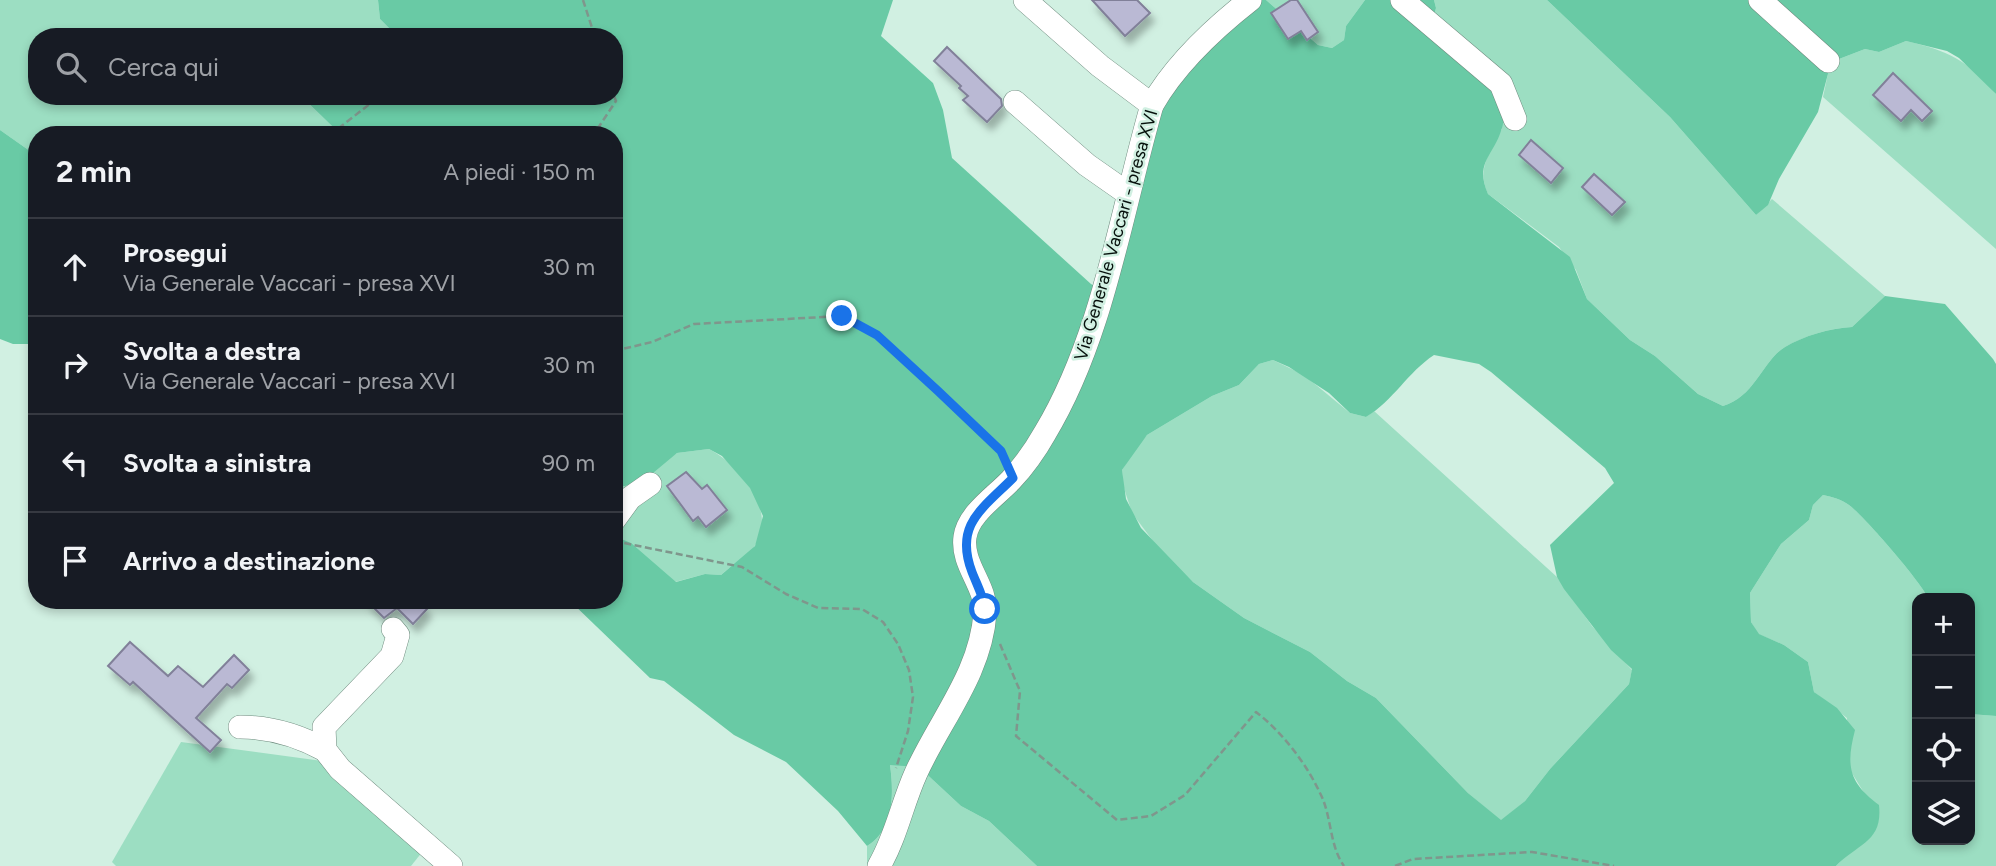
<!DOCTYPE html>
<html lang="it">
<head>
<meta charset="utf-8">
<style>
	:root { --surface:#171b24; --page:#242831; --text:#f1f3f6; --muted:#9ea1a6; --line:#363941 }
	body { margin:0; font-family:Figtree,sans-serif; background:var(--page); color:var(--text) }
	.controls { position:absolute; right:21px; bottom:21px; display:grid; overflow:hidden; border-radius:14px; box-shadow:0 4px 10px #0003 }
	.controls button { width:63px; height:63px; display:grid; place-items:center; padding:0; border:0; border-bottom:2px solid var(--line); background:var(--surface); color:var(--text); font:35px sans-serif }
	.stop { position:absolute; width:21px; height:21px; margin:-16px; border:5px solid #1a73e8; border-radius:50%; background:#fff }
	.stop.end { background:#1a73e8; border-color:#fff; box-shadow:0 2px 7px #0008 }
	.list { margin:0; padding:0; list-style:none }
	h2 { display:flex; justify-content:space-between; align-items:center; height:91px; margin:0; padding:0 28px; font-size:30px }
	h2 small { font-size:23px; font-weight:400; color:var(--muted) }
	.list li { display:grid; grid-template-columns:46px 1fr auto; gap:21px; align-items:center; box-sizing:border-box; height:98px; padding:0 28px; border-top:2px solid var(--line) }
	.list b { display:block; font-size:26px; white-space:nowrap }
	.list p { margin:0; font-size:23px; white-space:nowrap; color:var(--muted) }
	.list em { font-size:23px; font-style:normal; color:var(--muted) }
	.icon { flex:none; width:38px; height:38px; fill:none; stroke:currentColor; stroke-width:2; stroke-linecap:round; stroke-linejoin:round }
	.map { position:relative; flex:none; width:1996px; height:866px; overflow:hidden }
	.search { position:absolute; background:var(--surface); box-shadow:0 4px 10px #0003; left:28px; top:28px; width:595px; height:77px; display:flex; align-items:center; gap:18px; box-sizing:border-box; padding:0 24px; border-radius:28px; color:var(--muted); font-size:26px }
	.panel { position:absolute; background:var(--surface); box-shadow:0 4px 10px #0003; left:28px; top:126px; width:595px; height:483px; border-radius:28px }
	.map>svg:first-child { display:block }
	.green { fill:#9cdec2 }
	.forest { fill:#69caa5; fill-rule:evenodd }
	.building { fill:#bab9d4; stroke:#818099; stroke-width:2; filter:url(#shadow) }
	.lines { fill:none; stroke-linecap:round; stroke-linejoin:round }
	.minor-casing { stroke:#6e8b7e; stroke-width:24 }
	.path { stroke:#7f968c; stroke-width:2.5; stroke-dasharray:7 3.5; stroke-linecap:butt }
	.minor { stroke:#fff; stroke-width:23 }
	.route { stroke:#1a73e8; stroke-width:9 }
	.labels { text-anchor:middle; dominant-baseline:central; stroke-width:5; stroke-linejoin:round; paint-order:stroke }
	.street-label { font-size:18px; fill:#06100c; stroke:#d1f0e2 }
</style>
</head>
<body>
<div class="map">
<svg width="1996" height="866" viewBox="0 0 1996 866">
	<defs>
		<filter id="shadow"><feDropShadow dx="4.5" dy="8" stdDeviation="3.5" flood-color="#0004"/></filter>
	</defs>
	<rect width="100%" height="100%" fill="#d1f0e2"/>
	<g class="green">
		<polygon points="0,0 378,0 380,19 398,37 37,37 37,96 301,96 332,126 331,135 37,135 37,156 0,130"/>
		<polygon points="1266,0 1365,0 1346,26 1344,40 1332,48 1318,45"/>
		<path d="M 1434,0 L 1547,0 L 1670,117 L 1756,215 L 1772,199 L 1885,296 L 1852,327 C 1830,328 1804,336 1785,347 C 1762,361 1756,396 1723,406 L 1698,394 L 1655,356 L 1630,340 L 1587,299 L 1576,270 L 1559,247 L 1488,194 C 1476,169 1490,152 1502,129 L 1477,56 L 1432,23 L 1436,8 Z"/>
		<path d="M 1906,41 C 1948,51 1967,59 1996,94 L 1996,249 L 1823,97 L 1829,69 L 1839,59 L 1865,49 L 1879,52 Z"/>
		<polygon points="1273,360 1304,375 1350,413 1366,417 1374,411 1557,577 1592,626 1632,670 1629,684 1550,769 1525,801 1501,821 1468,793 1376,698 1347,681 1310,652 1244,618 1193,582 1162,553 1132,513 1123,485 1122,470 1137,446 1147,435 1212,396 1239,385 1259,364"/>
		<path d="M 709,449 C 740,465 779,511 754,547 C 746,559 731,565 721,575 L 705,574 L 675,582 L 614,536 L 614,488 L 626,486 L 677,453 Z"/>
		<path d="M 1823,495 C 1832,497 1841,499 1849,505 C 1863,515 1922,583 1928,598 L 1917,598 L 1917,840 L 1970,840 L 1970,714 L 1996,716 L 1996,866 L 1836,866 L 1842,860 L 1866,796 L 1850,770 L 1847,718 L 1814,692 L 1808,662 L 1784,645 L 1758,634 L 1751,622 L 1750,593 L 1781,544 L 1809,520 L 1813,505 Z"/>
		<polygon points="181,742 337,763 431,841 411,866 116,866 112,862"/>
		<path d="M 905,764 L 919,767 L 961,806 L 989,821 L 1037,866 L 867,866 L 867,846 C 894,830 894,793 890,765 Z"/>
	</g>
	<g class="forest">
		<path d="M 378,0 L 893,0 L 881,36 L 933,83 L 943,110 L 952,158 L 1091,284 L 1107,293 L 1159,101 L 1249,0 L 1266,0 L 1318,45 L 1332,48 L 1344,40 L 1346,26 L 1365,0 L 1434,0 L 1436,8 L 1432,23 L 1477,56 L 1491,59 C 1489,84 1509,104 1502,128 C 1494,156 1474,162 1488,194 L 1570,257 L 1587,299 L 1630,340 L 1655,356 L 1698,394 L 1723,406 C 1756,396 1762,361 1785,347 C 1803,336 1831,328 1852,327 L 1885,296 L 1945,304 L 1993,359 L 1996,364 L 1996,716 L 1970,714 L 1970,598 L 1928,598 C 1922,583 1863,515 1849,505 C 1841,499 1832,497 1823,495 L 1813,505 L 1809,520 L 1781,544 L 1750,593 L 1751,622 L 1759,634 L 1784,645 L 1808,662 L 1814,692 L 1837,708 L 1855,730 C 1846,765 1848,782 1879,805 C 1883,842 1858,843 1836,866 L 1037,866 L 989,821 L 961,806 L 919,767 L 890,765 C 894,794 894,830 867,846 L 838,811 L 786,762 L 734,735 L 664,681 L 650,678 L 569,600 L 614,600 L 614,536 L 631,543 L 676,582 L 705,574 L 721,575 L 755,546 L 763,516 L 750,488 L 722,456 L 709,449 L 677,453 L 641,483 L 614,488 L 614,135 L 331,135 L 332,126 L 301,96 L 614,96 L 614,37 L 398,37 L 380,19 ZM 1434,355 L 1479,364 L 1491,372 L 1605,468 L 1614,483 L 1550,545 L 1557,577 L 1564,589 L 1611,650 L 1632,669 L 1629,684 L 1550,769 L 1525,801 L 1501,820 L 1468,793 L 1376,698 L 1347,681 L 1310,652 L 1244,618 L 1193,582 L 1141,528 L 1126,499 L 1122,470 L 1147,435 L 1212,396 L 1239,385 L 1259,364 L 1273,360 L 1289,367 L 1329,393 L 1350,413 L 1366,417 C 1393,401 1408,372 1434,355 Z"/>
		<polygon points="1547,0 1996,0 1996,94 1959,58 1947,51 1906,41 1879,52 1865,49 1839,59 1829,70 1818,112 1779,179 1768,205 1756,215 1670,117"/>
		<polygon points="0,130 37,156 37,344 13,344 0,339"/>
	</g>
	<g class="building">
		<polygon points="1092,0 1137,0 1150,13 1125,36"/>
		<polygon points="1291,0 1297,0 1318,32 1307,40 1301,31 1288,39 1271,13"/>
		<polygon points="947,47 1001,99 1002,106 987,122 963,100 968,96 959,88 961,86 934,61"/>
		<polygon points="1893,73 1932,111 1922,121 1911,110 1901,121 1873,95"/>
		<polygon points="1531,140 1563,168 1551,183 1519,155"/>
		<polygon points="1594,174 1625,202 1612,215 1582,187"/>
		<polygon points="686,472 702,489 707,485 727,510 706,527 698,517 693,521 667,486"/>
		<polygon points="366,600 418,600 427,609 413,624 397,608 384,618"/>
		<polygon points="130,642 168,676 178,666 203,687 234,655 249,670 232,688 227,684 196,718 221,740 210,752 133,682 130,685 108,666"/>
	</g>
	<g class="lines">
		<g class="minor-casing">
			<g id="minor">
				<polyline points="1025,0 1100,66 1152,105"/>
				<polyline points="1402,0 1501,84 1515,119"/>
				<polyline points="1760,0 1828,61"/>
				<polyline points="1015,102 1087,165 1127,193"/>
				<polyline points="614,520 630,498 650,484"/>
				<polyline points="393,629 398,635 392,656 324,727 325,750 340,769 451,866"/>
				<path d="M 240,727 C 271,727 298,735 325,750"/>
				<path d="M 879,866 C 896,837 902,804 916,773 C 940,720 981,673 985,613 C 987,586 961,565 965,537 C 968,514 996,496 1011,480 C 1024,466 1036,449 1045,433 C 1103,337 1121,212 1152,105 C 1176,63 1213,29 1250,0"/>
			</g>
		</g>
		<g class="path">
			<polyline points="583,0 595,37"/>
			<polyline points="330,135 380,96"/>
			<polyline points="525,135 596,131 616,101 614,96"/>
			<polyline points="614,351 652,342 694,324 842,316 877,335 1001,451 1005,459"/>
			<polyline points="614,541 742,567 786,594 818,608 862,609 883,622 898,644 909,670 913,697 908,731 896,768"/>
			<path d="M 1000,644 L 1020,691 L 1016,736 L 1117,820 L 1151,816 L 1185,795 L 1256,712 C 1282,732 1306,763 1320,793 C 1332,816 1329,845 1344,866"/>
			<polyline points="1395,866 1413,859 1532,852 1614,866"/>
		</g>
		<use href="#minor" class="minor"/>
	</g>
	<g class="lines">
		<path class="route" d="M 842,316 L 877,335 L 938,391 L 1001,451 L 1013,478 C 982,509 954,525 972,572 C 977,585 983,595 985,609"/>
	</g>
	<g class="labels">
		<g class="street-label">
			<text transform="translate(1116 235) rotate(-74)">Via Generale Vaccari - presa XVI</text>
		</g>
	</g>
</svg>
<div class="controls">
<button>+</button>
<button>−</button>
<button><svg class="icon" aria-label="locate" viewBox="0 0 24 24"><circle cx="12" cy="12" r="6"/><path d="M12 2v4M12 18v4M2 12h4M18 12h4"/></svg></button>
<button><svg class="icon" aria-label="layers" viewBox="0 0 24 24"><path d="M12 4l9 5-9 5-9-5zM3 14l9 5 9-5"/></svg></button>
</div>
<div class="stop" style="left:985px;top:609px"></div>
<div class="stop end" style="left:842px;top:316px"></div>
<div class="search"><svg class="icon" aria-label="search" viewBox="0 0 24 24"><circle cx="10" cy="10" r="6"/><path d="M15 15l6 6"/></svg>Cerca qui</div>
<section class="panel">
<h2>2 min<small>A piedi · 150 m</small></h2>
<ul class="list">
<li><svg class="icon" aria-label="ahead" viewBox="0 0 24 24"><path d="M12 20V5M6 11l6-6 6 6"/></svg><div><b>Prosegui</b><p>Via Generale Vaccari - presa XVI</p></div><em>30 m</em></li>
<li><svg class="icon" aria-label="right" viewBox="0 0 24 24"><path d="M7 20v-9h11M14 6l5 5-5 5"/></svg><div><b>Svolta a destra</b><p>Via Generale Vaccari - presa XVI</p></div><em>30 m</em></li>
<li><svg class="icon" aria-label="left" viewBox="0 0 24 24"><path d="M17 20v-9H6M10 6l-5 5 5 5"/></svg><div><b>Svolta a sinistra</b></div><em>90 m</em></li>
<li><svg class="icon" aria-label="arrive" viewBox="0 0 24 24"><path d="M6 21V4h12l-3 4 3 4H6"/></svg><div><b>Arrivo a destinazione</b></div></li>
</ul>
</section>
</div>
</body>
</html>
